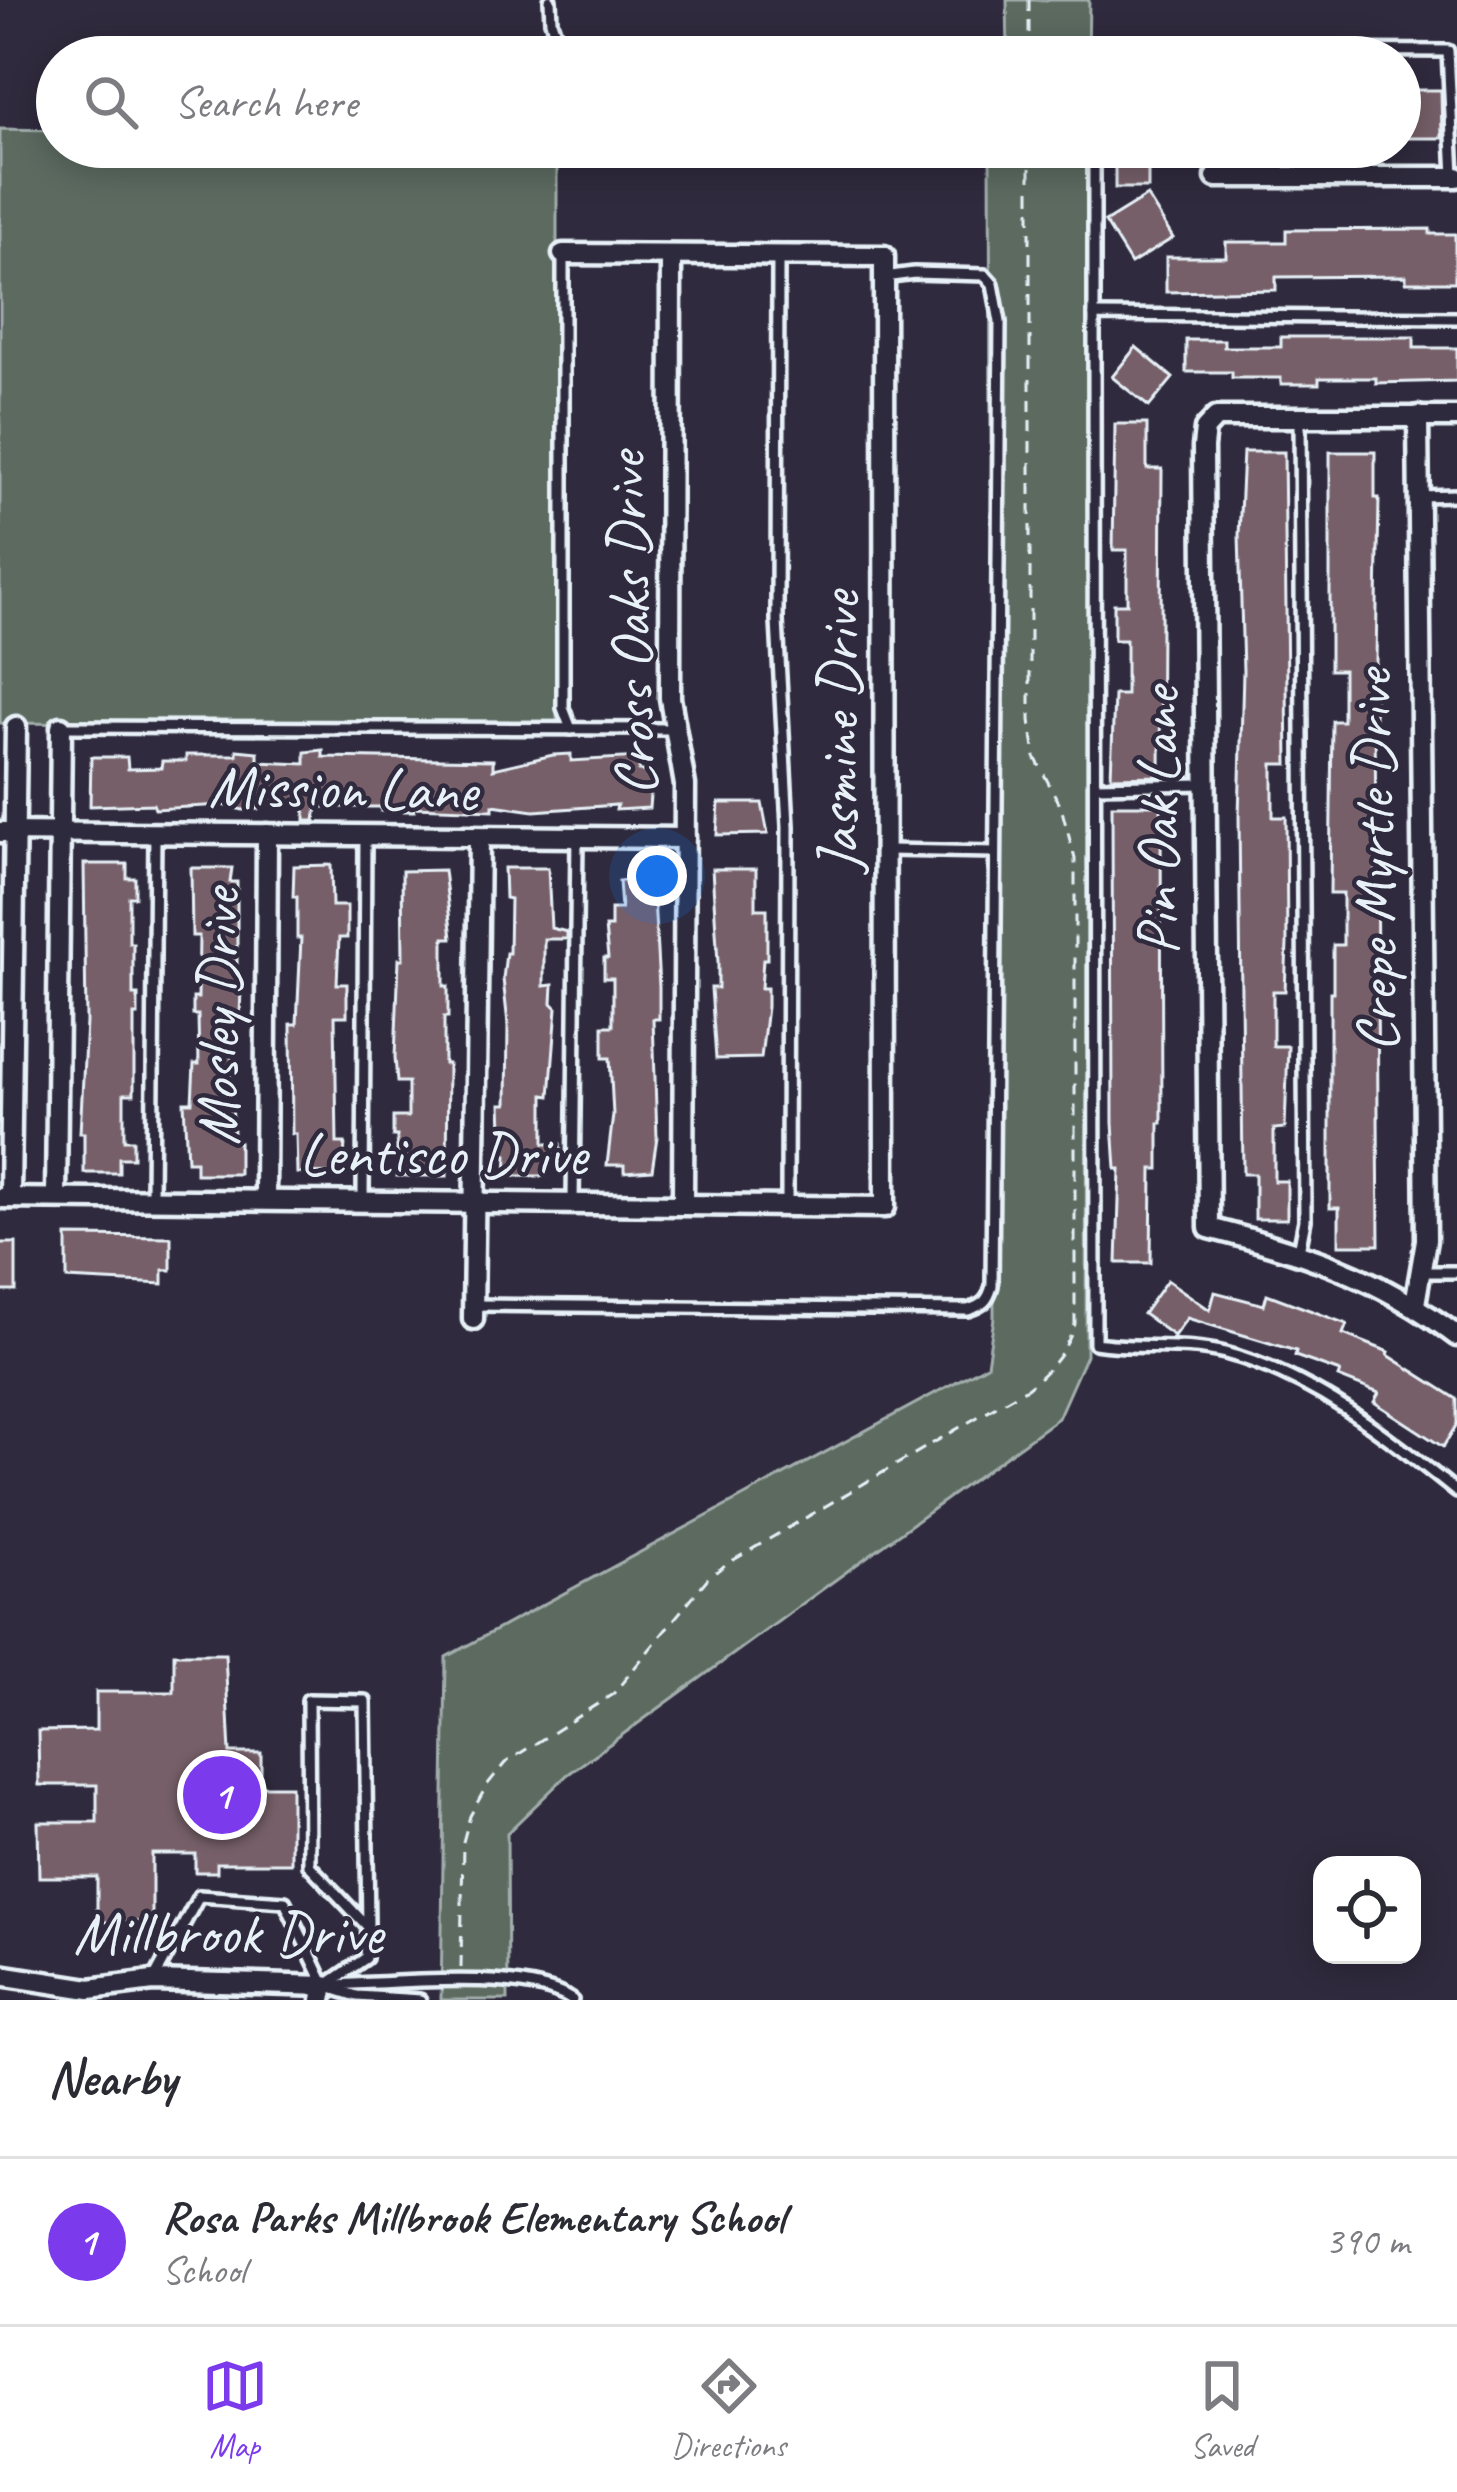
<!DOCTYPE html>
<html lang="en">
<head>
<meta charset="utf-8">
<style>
	:root { --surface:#fff; --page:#f7f7f7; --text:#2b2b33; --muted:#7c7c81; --line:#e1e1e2; --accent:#7c3aed }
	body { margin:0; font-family:Caveat,sans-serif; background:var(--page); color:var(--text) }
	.controls { position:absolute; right:36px; bottom:36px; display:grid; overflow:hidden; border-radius:24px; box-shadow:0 6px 30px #0003 }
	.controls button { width:108px; height:108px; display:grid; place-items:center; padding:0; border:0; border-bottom:3px solid var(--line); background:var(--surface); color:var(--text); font:60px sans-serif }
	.you { position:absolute; left:657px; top:876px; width:42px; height:42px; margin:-30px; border:9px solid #fff; border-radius:50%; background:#1a73e8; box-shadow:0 0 0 18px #1a73e833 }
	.badge { display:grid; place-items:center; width:78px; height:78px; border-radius:50%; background:var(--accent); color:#fff; font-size:39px; font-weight:700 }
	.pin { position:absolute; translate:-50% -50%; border:6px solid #fff; box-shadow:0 3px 12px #0006 }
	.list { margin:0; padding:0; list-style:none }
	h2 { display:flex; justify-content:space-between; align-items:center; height:156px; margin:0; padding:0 48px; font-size:51px }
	h2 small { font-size:39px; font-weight:400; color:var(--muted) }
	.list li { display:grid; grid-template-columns:78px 1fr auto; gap:36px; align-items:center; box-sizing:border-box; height:168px; padding:0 48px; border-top:3px solid var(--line) }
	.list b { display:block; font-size:45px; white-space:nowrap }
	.list p { margin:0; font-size:39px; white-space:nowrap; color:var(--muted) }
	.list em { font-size:39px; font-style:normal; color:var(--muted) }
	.icon { flex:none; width:66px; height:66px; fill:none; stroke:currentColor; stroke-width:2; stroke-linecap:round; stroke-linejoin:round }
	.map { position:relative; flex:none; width:1457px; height:2000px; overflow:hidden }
	.search { position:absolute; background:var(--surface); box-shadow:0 6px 30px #0003; left:36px; right:36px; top:36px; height:132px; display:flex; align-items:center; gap:30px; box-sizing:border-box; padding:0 42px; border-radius:66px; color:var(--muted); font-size:45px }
	.sheet { height:324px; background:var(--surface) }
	nav { display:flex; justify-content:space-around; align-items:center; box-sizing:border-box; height:168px; border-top:3px solid var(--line); background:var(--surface); font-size:33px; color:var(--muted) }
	nav a { display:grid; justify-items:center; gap:6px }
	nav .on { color:var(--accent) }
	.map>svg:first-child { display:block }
	.green { fill:#5c6b61; stroke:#a2aeac; stroke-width:3 }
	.building { fill:#765e67; stroke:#e8f1f8; stroke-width:3 }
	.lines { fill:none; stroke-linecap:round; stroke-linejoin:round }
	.lane-casing { stroke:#e8f1f8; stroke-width:18 }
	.street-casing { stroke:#e8f1f8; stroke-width:27 }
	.path { stroke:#e8f1f8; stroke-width:3; stroke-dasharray:12 9; stroke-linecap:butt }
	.lane { stroke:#2f2a3d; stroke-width:9 }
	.street { stroke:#2f2a3d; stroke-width:18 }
	.labels { text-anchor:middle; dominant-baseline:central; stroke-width:9; stroke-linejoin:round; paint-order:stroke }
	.street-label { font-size:60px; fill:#e8f1f8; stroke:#2f2a3d }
</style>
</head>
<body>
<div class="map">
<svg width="1457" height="2000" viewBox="0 0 1457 2000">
	<rect width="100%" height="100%" fill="#2f2a3d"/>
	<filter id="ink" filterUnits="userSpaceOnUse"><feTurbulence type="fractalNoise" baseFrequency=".00833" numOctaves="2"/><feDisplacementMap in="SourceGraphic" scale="24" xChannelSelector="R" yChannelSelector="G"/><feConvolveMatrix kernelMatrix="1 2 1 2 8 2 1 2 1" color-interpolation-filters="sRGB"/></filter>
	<g filter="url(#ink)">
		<g class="green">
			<polygon points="1007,0 1089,0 1088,57 1008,57"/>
			<polygon points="0,129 57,130 57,147 557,147 557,727 0,723"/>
			<polygon points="990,147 1088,147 1086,1355 1058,1418 567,1775 507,1833 508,2000 441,2000 446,1657 987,1365 994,1318"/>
		</g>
		<g class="building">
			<polygon points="1400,90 1441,90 1442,138 1400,138"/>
			<rect x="1115" y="147" width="33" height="41"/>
			<polygon points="1147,196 1173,238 1131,264 1105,222"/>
			<polygon points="1430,229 1430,234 1455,234 1455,282 1406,282 1406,276 1276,277 1276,290 1166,292 1166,257 1226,257 1226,242 1286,242 1286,230"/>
			<polygon points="1281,337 1414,337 1414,348 1457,348 1457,381 1376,383 1376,378 1319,378 1319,384 1281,384 1281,378 1232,378 1232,372 1186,372 1186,340 1224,340 1224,347 1281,347"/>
			<polygon points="1136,347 1173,378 1149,407 1112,377"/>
			<polygon points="1115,424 1147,424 1147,469 1162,469 1160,776 1111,777 1114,695 1126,695 1126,640 1114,640 1114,604 1127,604 1127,550 1113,550"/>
			<polygon points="1243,452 1284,452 1288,764 1273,764 1273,817 1286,817 1287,944 1285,991 1273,991 1273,1046 1288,1046 1285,1128 1274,1129 1274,1181 1287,1181 1287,1219 1255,1219 1255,1174 1243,1174 1239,817 1243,671 1239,535"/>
			<polygon points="1330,452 1375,452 1375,498 1379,498 1375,714 1379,1245 1339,1245 1339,1208 1330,1208 1330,992 1333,992 1333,945 1343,945 1343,893 1330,893 1332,721 1343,721 1343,670 1330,670"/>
			<polygon points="237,750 258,752 258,762 305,764 305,752 323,750 323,757 493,760 493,769 553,755 571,754 571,761 640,757 639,771 652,771 649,808 616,810 617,805 534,811 493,805 493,810 414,807 414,811 381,811 381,807 317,807 315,821 305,821 305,804 258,803 258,809 243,810 222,805 155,809 153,804 90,806 91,757 127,757 128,769 161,768 162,761 186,761 186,755 237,755"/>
			<polygon points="719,803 762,803 768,834 717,835"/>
			<polygon points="1112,805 1161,805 1162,1123 1159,1123 1159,1169 1152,1169 1151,1263 1117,1263 1120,1169 1116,1169 1113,1123"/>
			<polygon points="84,864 127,864 127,878 135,878 135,897 129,897 129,943 133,943 133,995 138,995 138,1015 134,1015 134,1094 124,1094 124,1140 133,1140 133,1158 119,1158 119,1173 84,1173 84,1133 80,1133 86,1022"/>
			<polygon points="331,865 332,906 347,906 347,938 339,938 337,984 347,984 347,1016 335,1016 337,1143 345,1143 344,1158 337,1158 337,1174 297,1173 296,1134 292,1134 291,1024 297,1024 301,938 297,938 297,897 293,897 294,866"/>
			<polygon points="191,868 232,868 230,882 237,882 237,988 241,989 240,1016 235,1016 235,1054 232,1054 233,1142 239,1142 239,1174 196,1174 196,1161 187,1161 184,1102 192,1102 194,1064 199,1064 198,1015 193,1015 193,998 198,998 199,936 192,936"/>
			<polygon points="504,868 548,868 551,928 567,932 567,939 544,939 544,986 553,985 552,1003 557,1008 550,1096 544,1095 544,1144 560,1144 561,1162 548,1162 547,1176 506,1176 507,1155 503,1154 501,1104 507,1104 508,1024 503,979 506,953 509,953 510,899 505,898"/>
			<polygon points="712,869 756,869 756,909 767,909 767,959 763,959 761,988 767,988 767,1007 761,1058 716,1059 711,988 718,988 718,962"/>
			<polygon points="444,870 452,938 444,938 444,986 448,986 448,1017 444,1017 444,1064 448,1064 447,1176 397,1176 397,1136 393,1136 393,1117 408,1117 408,1082 397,1082 395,1057 399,959 403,959 402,871"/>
			<polygon points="628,871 660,871 663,898 654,898 659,987 659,1019 653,1019 657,1137 652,1170 624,1172 624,1165 607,1165 613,1115 610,1058 603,1058 603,1026 613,1026 613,978 604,978 604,958 608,958 605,927 611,927 611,909 621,909 619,881 626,880"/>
			<polygon points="67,1236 171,1237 171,1270 163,1270 163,1284 67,1279"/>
			<rect x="0" y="1243" width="16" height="48"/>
			<polygon points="1167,1280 1210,1310 1215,1292 1264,1305 1267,1294 1347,1324 1343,1334 1389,1352 1388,1355 1457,1399 1457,1424 1443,1447 1374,1402 1379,1393 1338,1377 1340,1372 1295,1356 1296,1351 1187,1318 1174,1336 1143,1314"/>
			<polygon points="174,1654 225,1654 230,1753 261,1753 261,1786 291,1786 291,1863 217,1863 217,1872 195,1872 195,1854 152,1854 152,1922 97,1922 97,1877 39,1877 38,1822 97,1822 97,1785 39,1785 38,1731 96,1730 96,1692 174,1692"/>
		</g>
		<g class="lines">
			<g class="lane-casing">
				<g id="lane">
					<polyline points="550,0 551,21 563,57"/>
					<polyline points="1097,57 1137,49 1448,51 1454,177"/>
					<polyline points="563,256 563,708 571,729"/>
					<polyline points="778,256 777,621 788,826 787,1204"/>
					<polyline points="1094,315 1094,147"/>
					<path d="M 1457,318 L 1094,315 L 1095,1343 C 1139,1350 1181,1342 1225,1353 C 1313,1376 1388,1437 1457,1492"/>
					<polyline points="1420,496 1457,495"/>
					<polyline points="61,727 676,729"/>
					<polyline points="1095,786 1205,784"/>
					<polyline points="887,850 995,852"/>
					<polyline points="152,1199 155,833"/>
					<polyline points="363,1201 365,836"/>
					<polyline points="573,1203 577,838"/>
					<polyline points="1299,1251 1305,1220 1300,417"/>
					<polyline points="1423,1272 1457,1272"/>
					<path d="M 473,1305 L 968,1310 C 983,1305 988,1301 992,1286 L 1000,322 L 993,284 L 985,275 L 914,273 L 884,277"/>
					<polyline points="153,1981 199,1896 285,1902 325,1986 357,1996 420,2000"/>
					<path d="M 336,1985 C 394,1983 526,1969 572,2000"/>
					<polyline points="325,1986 366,1958 368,1927 365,1701 308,1700 309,1865 368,1927"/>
				</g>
			</g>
			<g class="street-casing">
				<g id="street">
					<polyline points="1216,177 1457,177"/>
					<polyline points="671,256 670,698 685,785 683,1204"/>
					<path d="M 1457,417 L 1216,417 L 1205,429 L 1203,447 L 1209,1228 C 1303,1252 1378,1276 1457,1336"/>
					<polyline points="0,832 685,838"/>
					<polyline points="0,1198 885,1207 884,256 563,254"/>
					<polyline points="10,1198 16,727"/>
					<polyline points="56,1198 61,727"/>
					<polyline points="265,1200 267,834"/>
					<polyline points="1415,1304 1426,1240 1418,416"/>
					<polyline points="473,1319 479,838"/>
					<polyline points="0,1975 90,1989 153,1981 325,1986 322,2000"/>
				</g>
			</g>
			<g class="path">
				<polyline points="1029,0 1029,57"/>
				<path d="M 461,1968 L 463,1842 L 470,1816 L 487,1785 L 505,1763 L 613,1694 L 708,1578 L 725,1565 L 1027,1388 C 1051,1369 1065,1353 1075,1324 L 1075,859 L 1061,807 L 1035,757 L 1030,720 L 1030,147"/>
			</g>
			<use href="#lane" class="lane"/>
			<use href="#street" class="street"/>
		</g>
	</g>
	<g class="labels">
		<g class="street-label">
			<text transform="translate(630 624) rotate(-92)">Cross Oaks Drive</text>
			<text transform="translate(838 732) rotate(-90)">Jasmine Drive</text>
			<text transform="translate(343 788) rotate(1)">Mission Lane</text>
			<text transform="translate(1158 821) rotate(-90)">Pin Oak Lane</text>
			<text transform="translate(1374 861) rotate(-91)">Crepe Myrtle Drive</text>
			<text transform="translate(218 1017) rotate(-90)">Mosley Drive</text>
			<text x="443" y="1154">Lentisco Drive</text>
			<text x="228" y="1933">Millbrook Drive</text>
		</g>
	</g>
</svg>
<div class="controls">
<button><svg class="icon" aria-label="locate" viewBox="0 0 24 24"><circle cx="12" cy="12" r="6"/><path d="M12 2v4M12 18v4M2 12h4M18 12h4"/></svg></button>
</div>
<div class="you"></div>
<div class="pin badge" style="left:222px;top:1795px">1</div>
<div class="search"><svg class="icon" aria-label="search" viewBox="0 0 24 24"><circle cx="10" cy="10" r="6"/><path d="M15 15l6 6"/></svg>Search here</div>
</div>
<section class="sheet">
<h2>Nearby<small></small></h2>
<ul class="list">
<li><span class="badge">1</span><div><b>Rosa Parks Millbrook Elementary School</b><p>School</p></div><em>390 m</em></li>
</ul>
</section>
<nav>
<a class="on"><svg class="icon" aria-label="map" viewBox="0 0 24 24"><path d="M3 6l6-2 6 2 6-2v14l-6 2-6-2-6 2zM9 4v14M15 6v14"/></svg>Map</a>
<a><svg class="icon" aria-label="directions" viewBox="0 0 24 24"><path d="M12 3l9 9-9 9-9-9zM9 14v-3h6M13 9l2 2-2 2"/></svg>Directions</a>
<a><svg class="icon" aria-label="saved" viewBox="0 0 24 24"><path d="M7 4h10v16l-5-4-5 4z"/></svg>Saved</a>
</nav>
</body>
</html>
